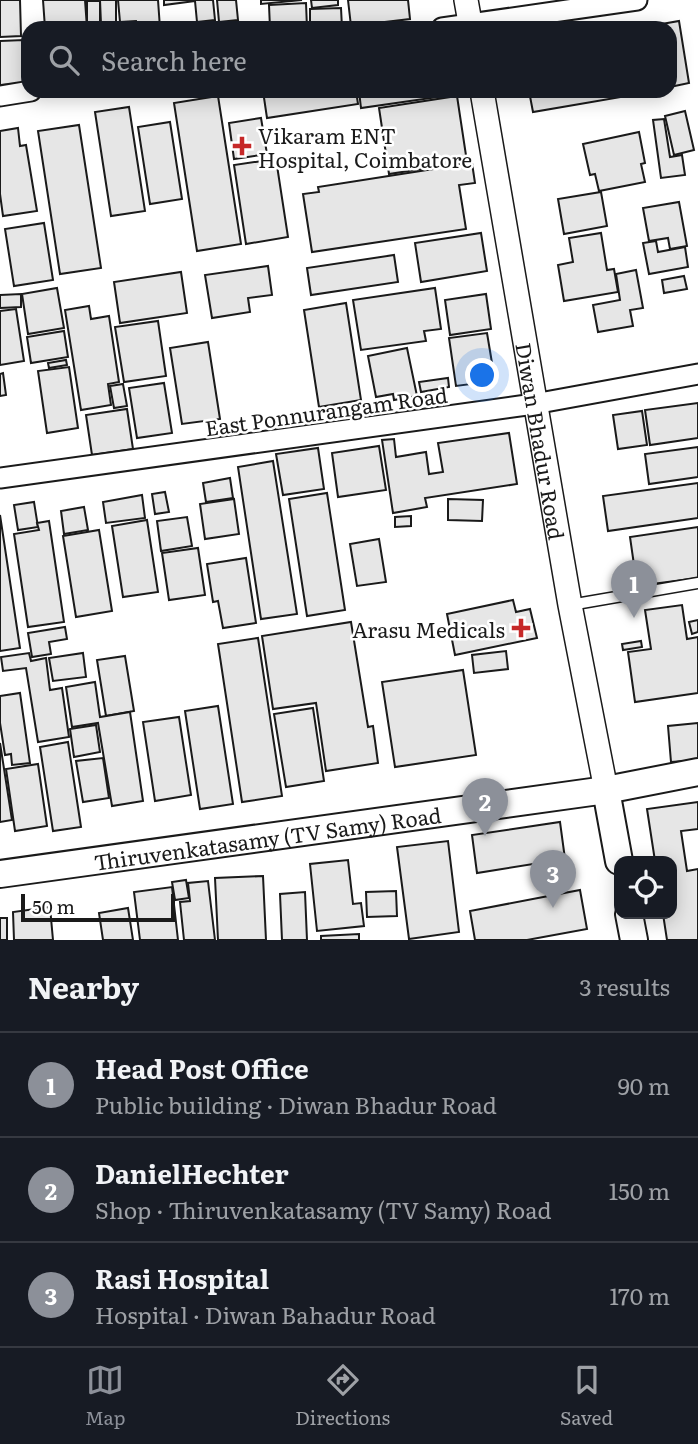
<!DOCTYPE html>
<html lang="en">
<head>
<meta charset="utf-8">
<style>
	:root { --surface:#171b24; --page:#242831; --text:#f1f3f6; --muted:#9ea1a6; --line:#363941; --accent:#8c9099 }
	body { margin:0; font-family:Literata,serif; background:var(--page); color:var(--text) }
	.controls { position:absolute; right:21px; bottom:21px; display:grid; overflow:hidden; border-radius:14px; box-shadow:0 4px 18px #0003 }
	.controls button { width:63px; height:63px; display:grid; place-items:center; padding:0; border:0; border-bottom:2px solid var(--line); background:var(--surface); color:var(--text); font:35px sans-serif }
	.scale { position:absolute; left:21px; bottom:18px; width:154px; box-sizing:border-box; padding-left:7px; border:4px solid #1a1a1a; border-top:0; font-size:19px; line-height:24px; white-space:nowrap; color:#1a1a1a; -webkit-text-stroke:5px #fff; paint-order:stroke }
	.you { position:absolute; left:483px; top:376px; width:24px; height:24px; margin:-18px; border:5px solid #fff; border-radius:50%; background:#1a73e8; box-shadow:0 0 0 10px #1a73e833 }
	.badge { display:grid; place-items:center; width:46px; height:46px; border-radius:50%; background:var(--accent); color:#fff; font-size:23px; font-weight:700 }
	.pin { position:absolute; translate:-50% -58px; filter:drop-shadow(0 2px 4px #0008) }
	.pin::after { content:''; position:absolute; top:37px; width:24px; height:21px; background:inherit; clip-path:polygon(0 0,100% 0,50% 100%) }
	.list { margin:0; padding:0; list-style:none }
	h2 { display:flex; justify-content:space-between; align-items:center; height:91px; margin:0; padding:0 28px; font-size:30px }
	h2 small { font-size:23px; font-weight:400; color:var(--muted) }
	.list li { display:grid; grid-template-columns:46px 1fr auto; gap:21px; align-items:center; box-sizing:border-box; height:105px; padding:0 28px; border-top:2px solid var(--line) }
	.list b { display:block; font-size:26px; white-space:nowrap }
	.list p { margin:0; font-size:23px; white-space:nowrap; color:var(--muted) }
	.list em { font-size:23px; font-style:normal; color:var(--muted) }
	.icon { flex:none; width:38px; height:38px; fill:none; stroke:currentColor; stroke-width:2; stroke-linecap:round; stroke-linejoin:round }
	.map { position:relative; flex:none; width:698px; height:940px; overflow:hidden }
	.search { position:absolute; background:var(--surface); box-shadow:0 4px 18px #0003; left:21px; right:21px; top:21px; height:77px; display:flex; align-items:center; gap:18px; box-sizing:border-box; padding:0 24px; border-radius:21px; color:var(--muted); font-size:26px }
	.sheet { height:406px; background:var(--surface) }
	nav { display:flex; justify-content:space-around; align-items:center; box-sizing:border-box; height:98px; border-top:2px solid var(--line); background:var(--surface); font-size:19px; color:var(--muted) }
	nav a { display:grid; justify-items:center; gap:4px }
	nav .on { color:var(--accent) }
	.map>svg:first-child { display:block }
	.building { fill:#e6e6e6; stroke:#1a1a1a; stroke-width:2 }
	.lines { fill:none; stroke-linecap:round; stroke-linejoin:round }
	.service-casing { stroke:#1a1a1a; stroke-width:13 }
	.minor-casing { stroke:#1a1a1a; stroke-width:23 }
	.tertiary-casing { stroke:#1a1a1a; stroke-width:26 }
	.secondary-casing { stroke:#1a1a1a; stroke-width:30 }
	.service { stroke:#fff; stroke-width:10 }
	.minor { stroke:#fff; stroke-width:19 }
	.tertiary { stroke:#fff; stroke-width:23 }
	.secondary { stroke:#fff; stroke-width:26 }
	.poi-dot { fill:#c62828; stroke:#fff; stroke-width:2.5 }
	.labels { text-anchor:middle; dominant-baseline:central; stroke-width:5; stroke-linejoin:round; paint-order:stroke }
	.poi-label { font-size:21px; fill:#1a1a1a; stroke:#fff; text-anchor:start }
	.street-label { font-size:21px; fill:#1a1a1a; stroke:#fff }
</style>
</head>
<body>
<div class="map">
<svg width="698" height="940" viewBox="0 0 698 940">
	<rect width="100%" height="100%" fill="#fff"/>
	<g class="building">
		<polygon points="0,0 20,0 21,36 0,37"/>
		<polygon points="43,0 85,0 87,28 45,28"/>
		<polygon points="100,0 116,0 116,24 101,24"/>
		<polygon points="118,0 158,0 160,28 137,28 136,21 120,22"/>
		<polygon points="164,0 213,0 215,20 197,22 195,1 164,5"/>
		<polygon points="217,0 236,0 238,20 219,22"/>
		<polygon points="261,0 302,0 261,4"/>
		<polygon points="311,0 338,0 338,5 312,8"/>
		<polygon points="348,0 408,0 410,19 351,26"/>
		<rect x="87" y="1" width="13" height="21"/>
		<polygon points="306,3 307,28 270,28 269,5"/>
		<polygon points="341,8 342,28 310,28 310,9"/>
		<polygon points="679,21 689,83 670,87 670,28 639,28"/>
		<polygon points="609,23 610,28 577,28"/>
		<polygon points="24,40 25,84 0,85 0,41"/>
		<polygon points="263,91 356,91 358,104 267,118"/>
		<polygon points="359,91 445,91 445,96 361,108"/>
		<polygon points="529,91 620,91 621,97 533,112"/>
		<polygon points="218,96 241,244 197,251 174,103"/>
		<polygon points="457,96 467,162 389,174 379,108"/>
		<polygon points="129,107 145,211 111,216 95,112"/>
		<polygon points="685,111 694,150 674,155 665,116"/>
		<polygon points="261,118 267,154 234,159 229,123"/>
		<polygon points="664,119 670,157 682,155 685,175 661,178 653,120"/>
		<polygon points="170,122 182,199 150,204 138,127"/>
		<polygon points="79,125 101,268 60,274 38,131"/>
		<polygon points="18,128 20,146 26,145 37,211 3,216 0,194 0,131"/>
		<polygon points="639,132 645,163 641,164 645,182 599,191 595,174 590,175 583,144"/>
		<polygon points="276,159 288,237 246,244 234,165"/>
		<polygon points="472,163 475,183 459,185 466,229 312,252 303,194 319,192 318,187"/>
		<polygon points="601,192 607,226 564,234 558,199"/>
		<polygon points="679,202 687,246 670,249 668,238 649,241 643,208"/>
		<polygon points="44,223 53,280 14,286 5,229"/>
		<polygon points="481,233 487,271 421,282 415,243"/>
		<polygon points="601,233 607,270 614,269 618,292 564,301 558,265 573,262 569,238"/>
		<polygon points="656,241 658,252 685,247 688,267 649,274 643,243"/>
		<polygon points="394,255 398,282 311,295 307,268"/>
		<polygon points="268,266 272,295 248,298 250,312 212,318 205,275"/>
		<polygon points="636,270 643,308 630,310 633,326 598,332 593,305 620,300 616,274"/>
		<polygon points="181,272 187,313 120,323 114,282"/>
		<polygon points="684,276 687,289 664,293 662,280"/>
		<polygon points="57,288 64,328 28,334 22,294"/>
		<polygon points="435,288 441,329 424,331 426,341 361,350 353,300"/>
		<polygon points="21,294 21,307 0,308 0,295"/>
		<polygon points="486,294 491,329 450,335 445,300"/>
		<polygon points="346,303 361,400 319,407 304,310"/>
		<polygon points="89,306 91,319 109,316 119,382 108,384 111,405 81,410 65,310"/>
		<polygon points="16,309 24,361 0,365 0,311"/>
		<polygon points="158,321 166,376 124,382 115,327"/>
		<polygon points="64,331 68,357 31,363 27,337"/>
		<polygon points="487,333 495,381 456,386 449,338"/>
		<polygon points="208,342 220,419 182,424 170,348"/>
		<polygon points="407,348 417,396 394,400 393,394 376,397 368,356"/>
		<polygon points="66,360 67,365 49,368 48,363"/>
		<polygon points="69,367 78,428 47,433 38,371"/>
		<polygon points="3,373 6,395 0,396 0,374"/>
		<polygon points="448,378 449,387 421,392 419,382"/>
		<polygon points="164,383 172,433 137,438 129,388"/>
		<polygon points="123,384 127,406 114,408 110,386"/>
		<polygon points="698,403 698,438 650,445 645,410"/>
		<polygon points="127,409 133,449 92,455 86,415"/>
		<polygon points="642,411 647,445 618,449 613,415"/>
		<polygon points="509,433 517,484 425,498 427,507 393,513 382,440 394,439 396,457 426,452 429,474 443,472 438,443"/>
		<polygon points="379,446 386,490 338,497 332,453"/>
		<polygon points="698,447 698,477 649,484 645,454"/>
		<polygon points="318,448 324,489 283,495 276,454"/>
		<polygon points="273,461 297,614 261,619 238,467"/>
		<polygon points="230,478 233,498 206,502 203,483"/>
		<polygon points="698,483 698,518 608,531 603,496"/>
		<polygon points="165,492 169,512 155,514 152,494"/>
		<polygon points="327,493 345,610 307,616 289,499"/>
		<polygon points="142,495 145,518 106,523 103,502"/>
		<polygon points="234,499 239,534 205,539 200,504"/>
		<polygon points="448,499 483,500 482,521 448,520"/>
		<polygon points="34,502 38,527 18,530 14,505"/>
		<polygon points="84,507 88,530 64,534 61,511"/>
		<polygon points="0,515 20,648 0,651"/>
		<polygon points="411,516 411,526 395,527 395,517"/>
		<polygon points="187,517 192,546 161,551 157,521"/>
		<polygon points="147,520 158,592 123,597 112,526"/>
		<polygon points="49,521 64,622 28,627 14,534 39,530 37,523"/>
		<polygon points="698,527 698,578 637,586 630,537"/>
		<polygon points="99,530 112,611 76,617 63,536"/>
		<polygon points="379,539 386,582 357,586 350,544"/>
		<polygon points="198,548 205,595 169,600 162,553"/>
		<polygon points="246,558 256,623 223,628 218,601 213,602 207,564"/>
		<polygon points="513,600 516,612 530,609 537,638 455,655 447,614"/>
		<polygon points="682,605 687,639 698,637 698,693 635,702 628,652 651,649 645,610"/>
		<polygon points="698,620 698,632 692,634 689,622"/>
		<polygon points="351,622 368,727 373,726 378,763 326,771 316,703 273,709 262,636"/>
		<polygon points="65,627 67,639 49,642 51,654 32,657 28,633"/>
		<polygon points="258,638 282,796 242,802 218,644"/>
		<polygon points="641,641 642,647 623,650 622,644"/>
		<polygon points="506,651 508,669 474,673 472,655"/>
		<polygon points="29,653 31,661 46,658 50,690 62,688 69,737 38,742 26,668 3,671 1,657"/>
		<polygon points="83,653 86,677 53,681 49,658"/>
		<polygon points="125,656 134,711 106,716 97,660"/>
		<polygon points="463,670 476,755 395,767 382,682"/>
		<polygon points="95,682 100,717 130,712 143,801 112,806 98,723 72,727 66,687"/>
		<polygon points="20,693 30,763 12,765 11,754 5,755 0,723 0,696"/>
		<polygon points="218,706 233,804 200,809 185,711"/>
		<polygon points="313,708 324,781 286,787 274,714"/>
		<polygon points="179,717 191,795 155,801 143,722"/>
		<polygon points="698,723 698,760 671,762 668,726"/>
		<polygon points="96,725 100,752 74,757 70,729"/>
		<polygon points="68,742 81,827 53,831 40,747"/>
		<polygon points="0,743 12,820 0,822"/>
		<polygon points="103,758 109,798 83,802 76,761"/>
		<polygon points="38,764 47,826 15,831 6,769"/>
		<polygon points="698,802 698,829 681,831 687,871 698,869 698,940 667,940 663,914 672,914 672,861 655,861 647,809"/>
		<polygon points="560,822 565,859 477,873 472,835"/>
		<polygon points="448,841 459,932 409,939 397,847"/>
		<polygon points="348,860 353,904 361,903 364,926 317,931 310,864"/>
		<polygon points="263,876 266,940 218,940 215,878"/>
		<polygon points="186,880 189,898 175,900 172,882"/>
		<polygon points="208,881 215,940 184,940 180,902 190,901 188,883"/>
		<polygon points="172,887 178,940 140,940 134,892"/>
		<polygon points="580,890 587,929 527,940 475,940 470,911"/>
		<polygon points="396,891 397,916 367,917 366,892"/>
		<polygon points="305,892 307,940 282,940 280,894"/>
		<polygon points="50,907 53,940 14,940 13,912"/>
		<polygon points="128,908 133,940 103,940 99,913"/>
		<rect x="0" y="918" width="7" height="22"/>
		<polygon points="359,934 359,940 321,940 321,936"/>
	</g>
	<g class="lines">
		<g class="service-casing">
			<polyline id="service" points="570,605 698,583"/>
		</g>
		<g class="minor-casing">
			<g id="minor">
				<polyline points="442,28 637,0"/>
				<polyline points="0,96 31,91"/>
				<polyline points="0,478 534,404 698,374"/>
			</g>
		</g>
		<g class="tertiary-casing">
			<g id="tertiary">
				<polyline points="466,0 471,28"/>
				<path id="s1" d="M 482,91 L 570,605 L 606,790"/>
			</g>
		</g>
		<g class="secondary-casing">
			<g id="secondary">
				<polyline points="606,790 619,861"/>
				<path id="s2" d="M 0,874 L 606,790 L 698,772"/>
				<polyline points="629,914 634,940"/>
			</g>
		</g>
		<use href="#service" class="service"/>
		<use href="#minor" class="minor"/>
		<use href="#tertiary" class="tertiary"/>
		<use href="#secondary" class="secondary"/>
	</g>
	<g class="poi-dot">
		<path d="M238.5 135.5h7v7h7v7h-7v7h-7v-7h-7v-7h7z"/>
		<path d="M517.5 617.5h7v7h7v7h-7v7h-7v-7h-7v-7h7z"/>
	</g>
	<g class="labels">
		<g class="poi-label">
			<text x="258" y="134">Vikaram ENT<tspan x="258" dy="24">Hospital, Coimbatore</tspan></text>
			<text x="505" y="628" text-anchor="end">Arasu Medicals</text>
		</g>
		<g class="street-label">
			<text transform="translate(326 410) rotate(-8)">East Ponnurangam Road</text>
			<text stroke="none"><textPath href="#s1" startOffset="355">Diwan Bhadur Road</textPath></text>
			<text stroke="none"><textPath href="#s2" startOffset="270">Thiruvenkatasamy (TV Samy) Road</textPath></text>
		</g>
	</g>
</svg>
<div class="controls">
<button><svg class="icon" aria-label="locate" viewBox="0 0 24 24"><circle cx="12" cy="12" r="6"/><path d="M12 2v4M12 18v4M2 12h4M18 12h4"/></svg></button>
</div>
<div class="scale">50 m</div>
<div class="you"></div>
<div class="pin badge" style="left:634px;top:618px">1</div>
<div class="pin badge" style="left:485px;top:836px">2</div>
<div class="pin badge" style="left:553px;top:908px">3</div>
<div class="search"><svg class="icon" aria-label="search" viewBox="0 0 24 24"><circle cx="10" cy="10" r="6"/><path d="M15 15l6 6"/></svg>Search here</div>
</div>
<section class="sheet">
<h2>Nearby<small>3 results</small></h2>
<ul class="list">
<li><span class="badge">1</span><div><b>Head Post Office</b><p>Public building · Diwan Bhadur Road</p></div><em>90 m</em></li>
<li><span class="badge">2</span><div><b>DanielHechter</b><p>Shop · Thiruvenkatasamy (TV Samy) Road</p></div><em>150 m</em></li>
<li><span class="badge">3</span><div><b>Rasi Hospital</b><p>Hospital · Diwan Bahadur Road</p></div><em>170 m</em></li>
</ul>
</section>
<nav>
<a class="on"><svg class="icon" aria-label="map" viewBox="0 0 24 24"><path d="M3 6l6-2 6 2 6-2v14l-6 2-6-2-6 2zM9 4v14M15 6v14"/></svg>Map</a>
<a><svg class="icon" aria-label="directions" viewBox="0 0 24 24"><path d="M12 3l9 9-9 9-9-9zM9 14v-3h6M13 9l2 2-2 2"/></svg>Directions</a>
<a><svg class="icon" aria-label="saved" viewBox="0 0 24 24"><path d="M7 4h10v16l-5-4-5 4z"/></svg>Saved</a>
</nav>
</body>
</html>
